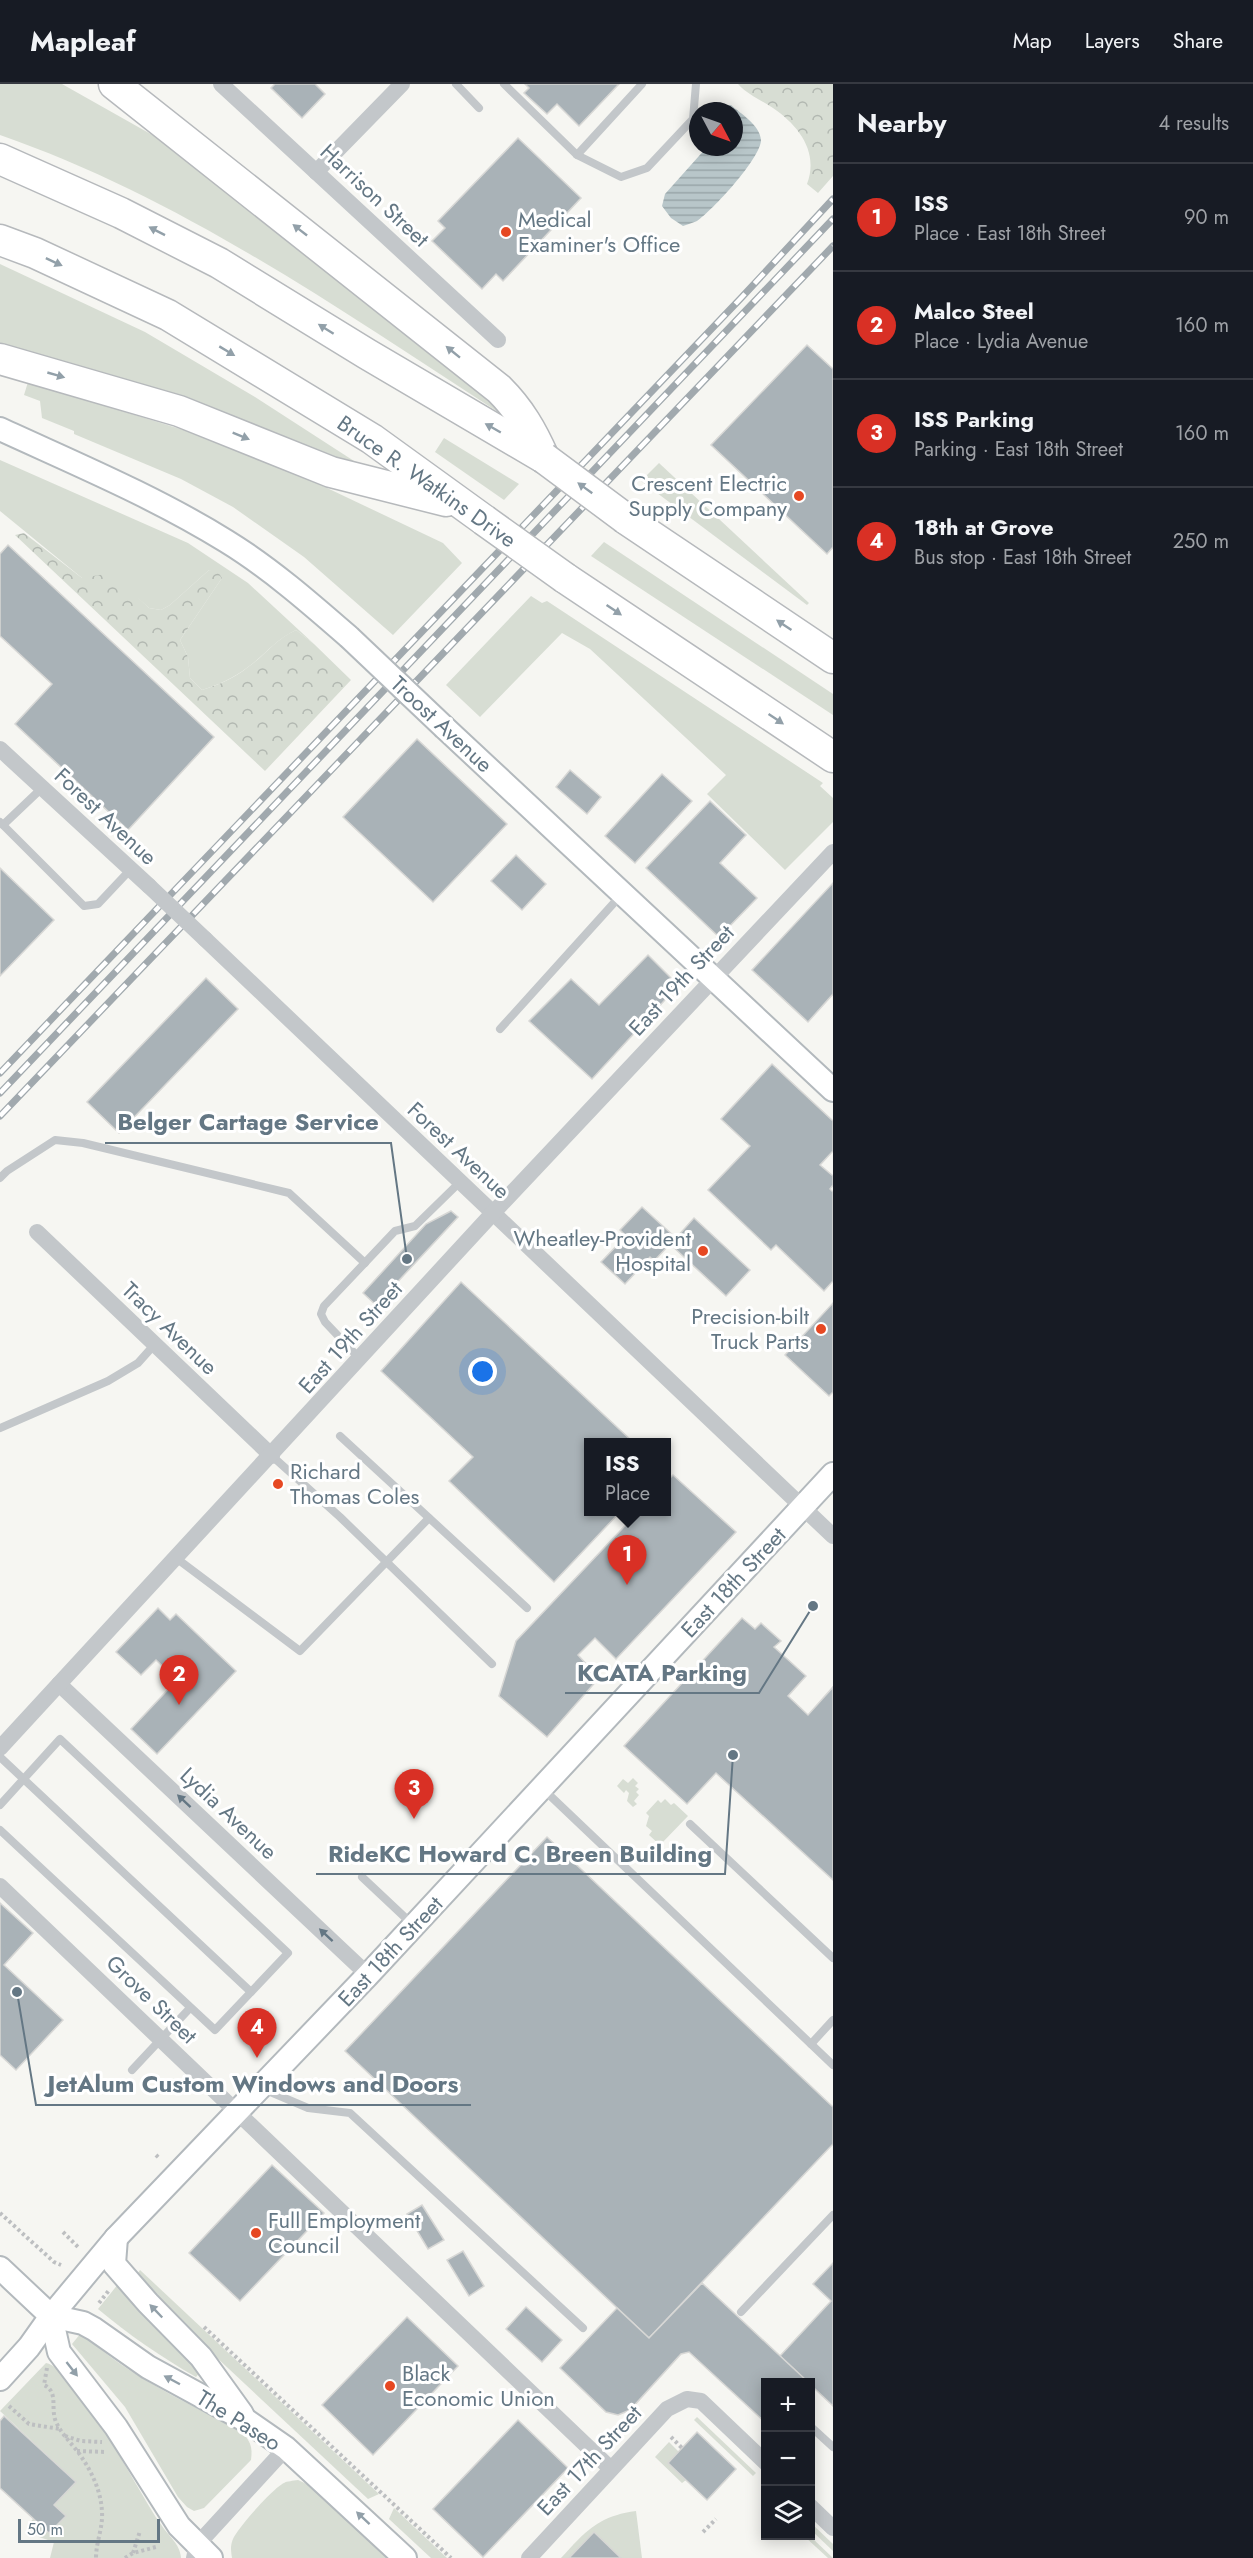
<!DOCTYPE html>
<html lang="en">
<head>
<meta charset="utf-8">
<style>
	:root { --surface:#171b24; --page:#20242c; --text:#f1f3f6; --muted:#9ea1a6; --line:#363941; --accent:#d93025 }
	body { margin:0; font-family:Jost,sans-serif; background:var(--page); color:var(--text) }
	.controls { position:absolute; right:18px; bottom:18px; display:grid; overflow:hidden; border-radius:0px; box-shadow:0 3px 15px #0003 }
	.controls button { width:54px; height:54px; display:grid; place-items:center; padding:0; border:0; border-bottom:2px solid var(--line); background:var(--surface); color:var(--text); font:30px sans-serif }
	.compass { position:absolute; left:689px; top:18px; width:54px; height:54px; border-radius:50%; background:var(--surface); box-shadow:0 3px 15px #0003; rotate:131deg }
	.scale { position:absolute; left:18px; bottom:15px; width:142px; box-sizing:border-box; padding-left:6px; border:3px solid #647784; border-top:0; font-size:16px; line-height:21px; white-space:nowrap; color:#647784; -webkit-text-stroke:4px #fff; paint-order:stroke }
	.you { position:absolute; left:483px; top:1288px; width:21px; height:21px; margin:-15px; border:4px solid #fff; border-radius:50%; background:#1a73e8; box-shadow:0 0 0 9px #1a73e833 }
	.badge { display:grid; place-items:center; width:39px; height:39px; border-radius:50%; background:var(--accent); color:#fff; font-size:20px; font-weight:700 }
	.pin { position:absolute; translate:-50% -50px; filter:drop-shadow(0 2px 3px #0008) }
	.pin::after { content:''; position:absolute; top:32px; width:21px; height:18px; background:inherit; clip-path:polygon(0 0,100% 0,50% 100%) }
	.popup { position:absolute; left:584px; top:1354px; width:87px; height:78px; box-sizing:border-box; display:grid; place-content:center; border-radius:0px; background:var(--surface); filter:drop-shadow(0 2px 4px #0005); font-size:20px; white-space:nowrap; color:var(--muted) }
	.popup b { font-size:22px; color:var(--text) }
	.popup::after { content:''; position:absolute; left:50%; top:100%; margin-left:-12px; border:12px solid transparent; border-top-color:var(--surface) }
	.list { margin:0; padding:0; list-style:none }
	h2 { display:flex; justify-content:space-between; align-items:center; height:78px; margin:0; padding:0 24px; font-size:26px }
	h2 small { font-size:20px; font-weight:400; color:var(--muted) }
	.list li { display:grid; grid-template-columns:39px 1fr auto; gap:18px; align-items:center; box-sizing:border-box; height:108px; padding:0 24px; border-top:2px solid var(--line) }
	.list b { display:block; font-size:22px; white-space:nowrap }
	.list p { margin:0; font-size:20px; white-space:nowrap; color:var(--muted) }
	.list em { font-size:20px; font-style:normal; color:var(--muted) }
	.icon { flex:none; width:33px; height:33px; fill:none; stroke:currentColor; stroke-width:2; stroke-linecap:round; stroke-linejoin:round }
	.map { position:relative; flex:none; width:833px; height:2474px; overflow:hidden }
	header { display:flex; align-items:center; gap:36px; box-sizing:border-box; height:84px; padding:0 30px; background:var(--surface); border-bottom:2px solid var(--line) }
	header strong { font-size:28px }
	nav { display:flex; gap:33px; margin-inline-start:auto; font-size:21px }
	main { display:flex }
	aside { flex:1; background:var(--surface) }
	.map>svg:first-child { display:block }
	.green { fill:#d7ddd3 }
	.forest { fill:url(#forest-crowns) }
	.water { fill:url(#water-rules) }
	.building { fill:#a9b2b7; stroke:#d7d7d5; stroke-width:1.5 }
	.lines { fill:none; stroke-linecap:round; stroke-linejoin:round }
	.secondary-casing { stroke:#b3b9bd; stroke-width:26 }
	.motorway-casing { stroke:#b6b9bc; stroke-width:33 }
	.path { stroke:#bdbfc1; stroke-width:4; stroke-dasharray:3 3; stroke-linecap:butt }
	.service { stroke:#c3c7ca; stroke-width:8 }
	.minor { stroke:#c3c7ca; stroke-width:16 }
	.secondary { stroke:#fff; stroke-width:22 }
	.motorway { stroke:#fff; stroke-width:30 }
	.rail-casing { stroke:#a1a9ae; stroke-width:7 }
	.rail { stroke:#fff; stroke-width:4.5; stroke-dasharray:14; stroke-linecap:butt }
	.secondary-bridge-casing { stroke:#b3b9bd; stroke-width:26; stroke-linecap:butt }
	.motorway-bridge-casing { stroke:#b6b9bc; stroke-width:33; stroke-linecap:butt }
	.minor-bridge { stroke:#c3c7ca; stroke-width:16 }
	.secondary-bridge { stroke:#fff; stroke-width:22 }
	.motorway-bridge { stroke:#fff; stroke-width:30 }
	.oneway { fill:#92a0a9 }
	.oneway2 { fill:#647784 }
	.poi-dot { fill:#e64822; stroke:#fff; stroke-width:2 }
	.labels { text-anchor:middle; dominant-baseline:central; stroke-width:6; stroke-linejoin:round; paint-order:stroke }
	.street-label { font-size:22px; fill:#647784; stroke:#fff }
	.poi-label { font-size:22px; fill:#647784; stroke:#fff; text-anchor:start }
	.leader { fill:none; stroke:#647784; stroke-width:2 }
	.callout-dot { fill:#647784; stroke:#fff; stroke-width:2 }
	.callout-label { font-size:24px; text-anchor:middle; font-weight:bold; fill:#647784; stroke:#fff; stroke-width:6; stroke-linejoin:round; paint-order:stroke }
</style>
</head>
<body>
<header>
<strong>Mapleaf</strong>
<nav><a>Map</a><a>Layers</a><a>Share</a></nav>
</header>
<main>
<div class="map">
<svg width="833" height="2474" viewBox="0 0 833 2474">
	<defs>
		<pattern id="forest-crowns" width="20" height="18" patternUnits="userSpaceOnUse" patternTransform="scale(1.5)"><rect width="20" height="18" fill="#d7ddd3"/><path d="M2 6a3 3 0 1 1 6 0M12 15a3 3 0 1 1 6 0" fill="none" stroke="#b2b8b1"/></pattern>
		<pattern id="water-rules" width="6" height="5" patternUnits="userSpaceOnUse" patternTransform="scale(1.5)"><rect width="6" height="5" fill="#b8c6c9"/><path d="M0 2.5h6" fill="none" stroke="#99a6a9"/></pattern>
	</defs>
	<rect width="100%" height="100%" fill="#f6f6f2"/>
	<g class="green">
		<path d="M 0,0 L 62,0 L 179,66 L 502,319 L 498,328 C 339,225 181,114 0,51 Z"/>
		<polygon points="0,180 145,248 255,313 354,377 350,385 0,262"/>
		<polygon points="28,298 203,352 287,385 443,459 462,479 393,551 304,473 233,423 181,395 74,350 74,347 42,334 40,317 24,311"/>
		<polygon points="444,354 519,400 504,416 435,368"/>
		<path d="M 0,376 L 188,459 L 248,499 L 314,560 L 296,546 C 275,556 266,570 248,583 C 234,594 218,601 202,606 L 190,594 L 188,573 L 180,556 L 222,494 L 209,486 L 170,521 L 161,526 L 149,524 L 139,515 L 82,494 L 0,427 Z"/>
		<polygon points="659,379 809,519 807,521 641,397"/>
		<polygon points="604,458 833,610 833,631 591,472"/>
		<polygon points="531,512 542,519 547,517 823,699 820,702 833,714 833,738 785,786 707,710 726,691 590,565 562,549 480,633 446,601"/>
		<polygon points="633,1694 638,1699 635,1702 639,1705 636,1708 639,1711 634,1717 637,1720 633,1723 627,1717 629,1709 626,1706 624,1709 617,1702 623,1695 628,1699"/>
		<polygon points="665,1715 671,1721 674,1719 688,1732 660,1761 649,1751 652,1747 646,1742 649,1732 646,1729 658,1716 661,1719"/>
		<polygon points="140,2186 379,2410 368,2415 137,2199 135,2193"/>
		<path d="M 119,2199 L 202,2286 L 196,2293 C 161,2273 129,2251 98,2225 Z"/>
		<path d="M 81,2249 C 130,2293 184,2317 241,2347 C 250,2357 253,2362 251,2376 L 204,2424 L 194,2427 L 187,2423 L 178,2413 L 125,2323 L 72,2260 Z"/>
		<path d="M 46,2279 C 75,2283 140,2411 160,2439 C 167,2451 180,2459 181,2474 L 50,2474 L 54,2458 L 39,2453 L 29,2440 L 33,2435 L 49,2449 L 65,2432 L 54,2421 L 76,2398 L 0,2327 Z"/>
		<polygon points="697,2333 756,2389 753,2392 694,2336"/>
		<polygon points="669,2358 679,2368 668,2379 686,2396 682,2399 655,2373"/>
		<path d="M 298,2396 C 331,2410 363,2449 389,2474 L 232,2474 C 231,2467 230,2462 233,2455 C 237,2445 273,2404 284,2399 C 287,2397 293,2397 298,2396 Z"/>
		<polygon points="394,2424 447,2474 431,2474 389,2435"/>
		<path d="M 636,2427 L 642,2474 L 621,2474 L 594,2448 L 569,2474 L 561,2474 C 585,2448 598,2432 636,2427 Z"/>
		<polygon points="811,2439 833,2460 833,2467 811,2446"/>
		<polygon points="804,2452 810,2452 833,2474 828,2474"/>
	</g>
	<g class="forest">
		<path d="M 738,0 L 833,0 L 833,92 L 818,109 L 807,100 C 819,68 799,42 773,24 C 761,16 748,11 738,0 Z"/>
		<path d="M 24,449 L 82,494 L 105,490 L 129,505 L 149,524 L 161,526 L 170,521 L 209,486 L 218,488 L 222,494 L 180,556 L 188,573 L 190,594 L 202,606 C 218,601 235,594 248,583 C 267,570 274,556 296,546 L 314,560 L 351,596 L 265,687 L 15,451 Z"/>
	</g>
	<path class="water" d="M 731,21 C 741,30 760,41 761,56 C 761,74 712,127 697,137 C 693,139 688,140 683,142 L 671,134 L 662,122 L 665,110 L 707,63 L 734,63 L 734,27 L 724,27 L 725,22 Z"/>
	<g class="building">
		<polygon points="275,0 315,0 325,10 302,34 271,4"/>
		<polygon points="525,0 619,0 579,42 557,20 547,30 524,9 529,4"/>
		<polygon points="518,54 581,114 503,197 496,190 482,205 432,157 445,144 438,137"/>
		<polygon points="807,261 833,285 833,463 827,470 711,361"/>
		<polygon points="8,461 214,653 128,746 15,640 52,600 0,552 0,470"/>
		<polygon points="417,655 507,740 433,818 343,733"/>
		<polygon points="570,686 601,713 587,730 556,703"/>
		<polygon points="662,690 692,717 635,779 605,752"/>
		<polygon points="710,717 746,751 720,779 757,814 719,853 646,784"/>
		<polygon points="516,771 546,800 522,826 491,797"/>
		<polygon points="0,784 54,836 0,892"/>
		<polygon points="833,799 833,910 808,938 752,886"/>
		<polygon points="648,871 676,899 676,904 592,995 529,937 571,895 599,921"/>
		<polygon points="206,894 238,925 119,1049 87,1018"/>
		<polygon points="772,980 833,1037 833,1067 820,1081 833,1092 833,1101 830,1105 833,1108 833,1197 824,1207 776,1161 771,1166 708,1106 750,1062 721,1035"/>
		<polygon points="642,1123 676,1154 694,1134 750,1186 726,1212 670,1160 654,1177 650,1173 625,1200 601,1178 626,1152 620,1146"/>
		<polygon points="451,1127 458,1133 376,1221 363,1209 426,1140"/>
		<polygon points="461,1198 633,1358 588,1358 588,1428 620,1428 554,1498 449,1397 473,1373 381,1287"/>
		<polygon points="833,1219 833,1308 829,1312 785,1271"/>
		<polygon points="673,1391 736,1448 616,1575 595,1554 578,1571 599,1594 547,1653 499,1612 516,1557 638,1428 666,1428 666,1398"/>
		<polygon points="158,1524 170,1536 176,1530 236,1587 157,1670 131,1645 177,1596 156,1576 141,1591 116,1568"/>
		<polygon points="742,1534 755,1545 761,1539 781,1557 774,1563 806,1592 788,1612 808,1631 833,1603 833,1796 716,1689 687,1720 624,1662"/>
		<polygon points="547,1753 833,2023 833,2060 649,2254 345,1967"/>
		<polygon points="0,1819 33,1849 4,1881 63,1936 16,1986 0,1971"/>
		<polygon points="272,2081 324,2129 240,2217 189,2169"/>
		<polygon points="422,2121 444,2156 428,2165 407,2130"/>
		<polygon points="463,2167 484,2202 469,2212 447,2176"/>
		<polygon points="833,2179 833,2322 780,2272 831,2217 813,2200"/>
		<polygon points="702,2199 808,2298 766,2298 766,2339 689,2268 681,2270 630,2326 618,2331 606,2328 560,2284 617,2224 649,2254"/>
		<polygon points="526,2223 562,2256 542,2278 506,2245"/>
		<polygon points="407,2233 458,2282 373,2371 322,2321"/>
		<polygon points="4,2332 76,2398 54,2421 66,2432 49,2449 0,2404 0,2337"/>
		<polygon points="518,2336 568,2384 483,2473 433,2425"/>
		<polygon points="697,2348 736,2385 707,2416 668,2379"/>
		<polygon points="594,2448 621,2474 569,2474"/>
	</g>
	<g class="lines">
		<g class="secondary-casing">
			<g id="secondary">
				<path d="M 0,345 C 76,380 155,413 226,457 C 270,484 310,519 349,553"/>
				<polyline points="445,644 833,1006"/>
				<polyline points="116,2154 114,2180 148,2219 201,2273 242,2330"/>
				<polyline points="0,2184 51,2232 83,2239 94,2245 148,2283 247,2337 286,2364 405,2474"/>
				<polyline points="51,2232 59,2268 116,2343 179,2442 211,2474"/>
				<polyline points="0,2295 29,2263 51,2232 116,2154 368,1891 833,1390"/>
			</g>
		</g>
		<g class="motorway-casing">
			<g id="motorway">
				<path d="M 114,0 L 499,305 C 520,326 532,347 544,374"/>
				<polyline points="0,75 121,129 219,179 367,270 544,374"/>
				<polyline points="0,156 35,169 168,231 372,355 484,436"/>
				<polyline points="0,275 179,327 331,388 446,417"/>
				<polyline points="626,435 833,574"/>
				<polyline points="565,494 833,673"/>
			</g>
		</g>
		<g class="path">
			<polyline points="156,2071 160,2075"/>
			<polyline points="0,2129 54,2178 61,2181"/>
			<polyline points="63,2148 78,2163"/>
			<polyline points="99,2219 110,2205"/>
			<polyline points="204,2243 451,2474"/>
			<path d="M 47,2284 L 44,2301 C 59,2308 50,2324 56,2338 C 61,2349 70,2358 78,2368 C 91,2386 101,2406 102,2428 C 103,2444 96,2458 96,2474"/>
			<polyline points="9,2322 29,2340 60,2345"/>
			<polyline points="65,2352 81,2357 102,2358"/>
			<polyline points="671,2353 682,2364"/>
			<polyline points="77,2367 106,2368"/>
			<polyline points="703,2448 716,2435"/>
			<polyline points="133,2469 140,2447"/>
			<polyline points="125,2474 133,2469 156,2463"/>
		</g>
		<g class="service">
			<polyline points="456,0 479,24"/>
			<polyline points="504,0 577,71 642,0"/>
			<polyline points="577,71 621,93 647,84 693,35 696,0"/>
			<polyline points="0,738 3,741 42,704"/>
			<polyline points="3,741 84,822 98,820 130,786"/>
			<polyline points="500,945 622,810"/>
			<polyline points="0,1094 7,1087 55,1056 83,1059 289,1109 365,1179"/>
			<polyline points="360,1275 325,1238 321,1230 324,1222 395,1147 415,1142 460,1098"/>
			<polyline points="0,1344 108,1297 138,1279 155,1260"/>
			<polyline points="340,1352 527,1524"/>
			<polyline points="272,1372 340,1433 492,1580"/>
			<polyline points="176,1474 300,1567 429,1434"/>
			<polyline points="0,1673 251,1908"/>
			<polyline points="542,1704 833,1981"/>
			<polyline points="0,1721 60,1655 288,1869 215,1946 0,1746"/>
			<polyline points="690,1740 833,1874"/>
			<polyline points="362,1793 412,1840"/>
			<polyline points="811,1960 833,1936"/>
			<polyline points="132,1986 190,1924"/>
			<polyline points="261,2004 308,2024 350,2029 583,2244"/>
			<polyline points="741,2228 833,2131"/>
			<polyline points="810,2342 833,2363"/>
		</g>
		<g class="minor">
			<polyline points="221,0 498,256"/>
			<polyline points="316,88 402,0"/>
			<polyline points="0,665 149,802"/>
			<polyline points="205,855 833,1452"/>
			<polyline points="37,1148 272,1372"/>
			<polyline points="59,1600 368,1891"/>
			<polyline points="0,1664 493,1129 833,768"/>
			<polyline points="0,1802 611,2385"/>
			<polyline points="810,2422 833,2444"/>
			<polyline points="194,2474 197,2461 286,2364"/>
			<polyline points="529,2474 667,2325 687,2315 701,2317 766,2379"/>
		</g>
		<use href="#secondary" class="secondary"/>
		<use href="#motorway" class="motorway"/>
		<g class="rail-casing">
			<g id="rail">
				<polyline points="0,989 742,213 833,115"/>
				<polyline points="0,1009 833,135"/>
				<polyline points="0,1032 833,162"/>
			</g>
		</g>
		<use href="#rail" class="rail"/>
		<g class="secondary-bridge-casing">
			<polyline id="secondary-bridge" points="349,553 445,644"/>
		</g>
		<g class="motorway-bridge-casing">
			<g id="motorway-bridge">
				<polyline points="544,374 626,435"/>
				<polyline points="484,436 565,494"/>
			</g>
		</g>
		<polyline class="minor-bridge" points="149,802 205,855"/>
		<use href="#secondary-bridge" class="secondary-bridge"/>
		<use href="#motorway-bridge" class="motorway-bridge"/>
	</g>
	<defs><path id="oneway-solid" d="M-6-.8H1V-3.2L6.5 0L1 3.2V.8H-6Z" transform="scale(1.5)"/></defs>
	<g class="oneway">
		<use href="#oneway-solid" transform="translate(300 146) rotate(-142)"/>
		<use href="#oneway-solid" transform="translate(157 147) rotate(-153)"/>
		<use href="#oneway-solid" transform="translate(54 178) rotate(25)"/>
		<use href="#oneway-solid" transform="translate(326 245) rotate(-148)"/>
		<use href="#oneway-solid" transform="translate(227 267) rotate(31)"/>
		<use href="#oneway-solid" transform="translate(453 268) rotate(-141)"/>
		<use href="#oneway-solid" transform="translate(56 291) rotate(16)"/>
		<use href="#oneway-solid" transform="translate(493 344) rotate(-150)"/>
		<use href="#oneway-solid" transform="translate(241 352) rotate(22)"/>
		<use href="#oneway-solid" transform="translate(585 404) rotate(-144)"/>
		<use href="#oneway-solid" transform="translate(614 526) rotate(34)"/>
		<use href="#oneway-solid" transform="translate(784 541) rotate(-146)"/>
		<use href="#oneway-solid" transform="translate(776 635) rotate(34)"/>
		<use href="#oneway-solid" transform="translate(156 2227) rotate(-134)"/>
		<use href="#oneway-solid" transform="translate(72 2285) rotate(52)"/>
		<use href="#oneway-solid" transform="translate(172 2296) rotate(-152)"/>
		<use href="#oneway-solid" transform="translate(363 2434) rotate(-137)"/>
	</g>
	<g class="oneway2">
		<use href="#oneway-solid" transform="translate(184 1717) rotate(-137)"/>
		<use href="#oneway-solid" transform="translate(326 1851) rotate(-137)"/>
	</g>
	<g class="poi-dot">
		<circle cx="506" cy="148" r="6"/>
		<circle cx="799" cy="412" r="6"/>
		<circle cx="703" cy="1167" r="6"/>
		<circle cx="821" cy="1245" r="6"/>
		<circle cx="278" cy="1400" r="6"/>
		<circle cx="256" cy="2149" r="6"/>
		<circle cx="390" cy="2302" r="6"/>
	</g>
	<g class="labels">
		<g class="street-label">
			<text transform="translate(375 111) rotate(43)">Harrison Street</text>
			<text transform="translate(427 397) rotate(35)">Bruce R. Watkins Drive</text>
			<text transform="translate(442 640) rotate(43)">Troost Avenue</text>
			<text transform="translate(106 732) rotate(43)">Forest Avenue</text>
			<text transform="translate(681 896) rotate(-47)">East 19th Street</text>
			<text transform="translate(459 1066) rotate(43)">Forest Avenue</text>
			<text transform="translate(170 1244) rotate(44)">Tracy Avenue</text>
			<text transform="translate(350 1253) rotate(-48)">East 19th Street</text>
			<text transform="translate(733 1498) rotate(-47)">East 18th Street</text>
			<text transform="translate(229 1729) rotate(43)">Lydia Avenue</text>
			<text transform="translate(390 1867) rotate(-47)">East 18th Street</text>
			<text transform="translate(152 1915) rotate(44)">Grove Street</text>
			<text transform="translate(239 2336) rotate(32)">The Paseo</text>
			<text transform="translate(589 2376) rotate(-47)">East 17th Street</text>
		</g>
		<g class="poi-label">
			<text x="518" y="135">Medical<tspan x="518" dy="25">Examiner's Office</tspan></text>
			<text x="787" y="399" text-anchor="end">Crescent Electric<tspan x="787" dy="25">Supply Company</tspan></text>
			<text x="691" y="1154" text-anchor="end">Wheatley-Provident<tspan x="691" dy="25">Hospital</tspan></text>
			<text x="809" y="1232" text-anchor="end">Precision-bilt<tspan x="809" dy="25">Truck Parts</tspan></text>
			<text x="290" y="1387">Richard<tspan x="290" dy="25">Thomas Coles</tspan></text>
			<text x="268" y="2136">Full Employment<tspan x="268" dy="25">Council</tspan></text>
			<text x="402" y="2289">Black<tspan x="402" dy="25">Economic Union</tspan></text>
		</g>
	</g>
	<path class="leader" d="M407 1175L391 1059H105M813 1522L759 1609H565M733 1671L725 1790H316M17 1908L36 2021H471"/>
	<g class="callout-dot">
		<circle cx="407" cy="1175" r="6"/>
		<circle cx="813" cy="1522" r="6"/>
		<circle cx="733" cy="1671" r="6"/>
		<circle cx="17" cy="1908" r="6"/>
	</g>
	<g class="callout-label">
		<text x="248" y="1046">Belger Cartage Service</text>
		<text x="662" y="1597">KCATA Parking</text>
		<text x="520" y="1778">RideKC Howard C. Breen Building</text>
		<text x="253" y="2008">JetAlum Custom Windows and Doors</text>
	</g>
</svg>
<div class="controls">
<button>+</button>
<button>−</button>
<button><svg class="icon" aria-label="layers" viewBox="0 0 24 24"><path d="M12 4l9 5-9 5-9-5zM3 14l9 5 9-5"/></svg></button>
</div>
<svg class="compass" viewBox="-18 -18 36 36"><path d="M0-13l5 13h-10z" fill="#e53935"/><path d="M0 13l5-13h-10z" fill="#9ea1a6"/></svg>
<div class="scale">50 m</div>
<div class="you"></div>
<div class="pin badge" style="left:627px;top:1501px">1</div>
<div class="popup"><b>ISS</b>Place</div>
<div class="pin badge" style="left:179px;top:1621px">2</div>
<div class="pin badge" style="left:414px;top:1735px">3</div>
<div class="pin badge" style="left:257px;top:1974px">4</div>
</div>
<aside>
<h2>Nearby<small>4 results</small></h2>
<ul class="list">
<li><span class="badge">1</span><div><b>ISS</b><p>Place · East 18th Street</p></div><em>90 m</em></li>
<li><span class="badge">2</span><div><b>Malco Steel</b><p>Place · Lydia Avenue</p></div><em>160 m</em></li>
<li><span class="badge">3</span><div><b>ISS Parking</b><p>Parking · East 18th Street</p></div><em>160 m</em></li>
<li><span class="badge">4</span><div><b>18th at Grove</b><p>Bus stop · East 18th Street</p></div><em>250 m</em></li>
</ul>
</aside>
</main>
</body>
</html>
